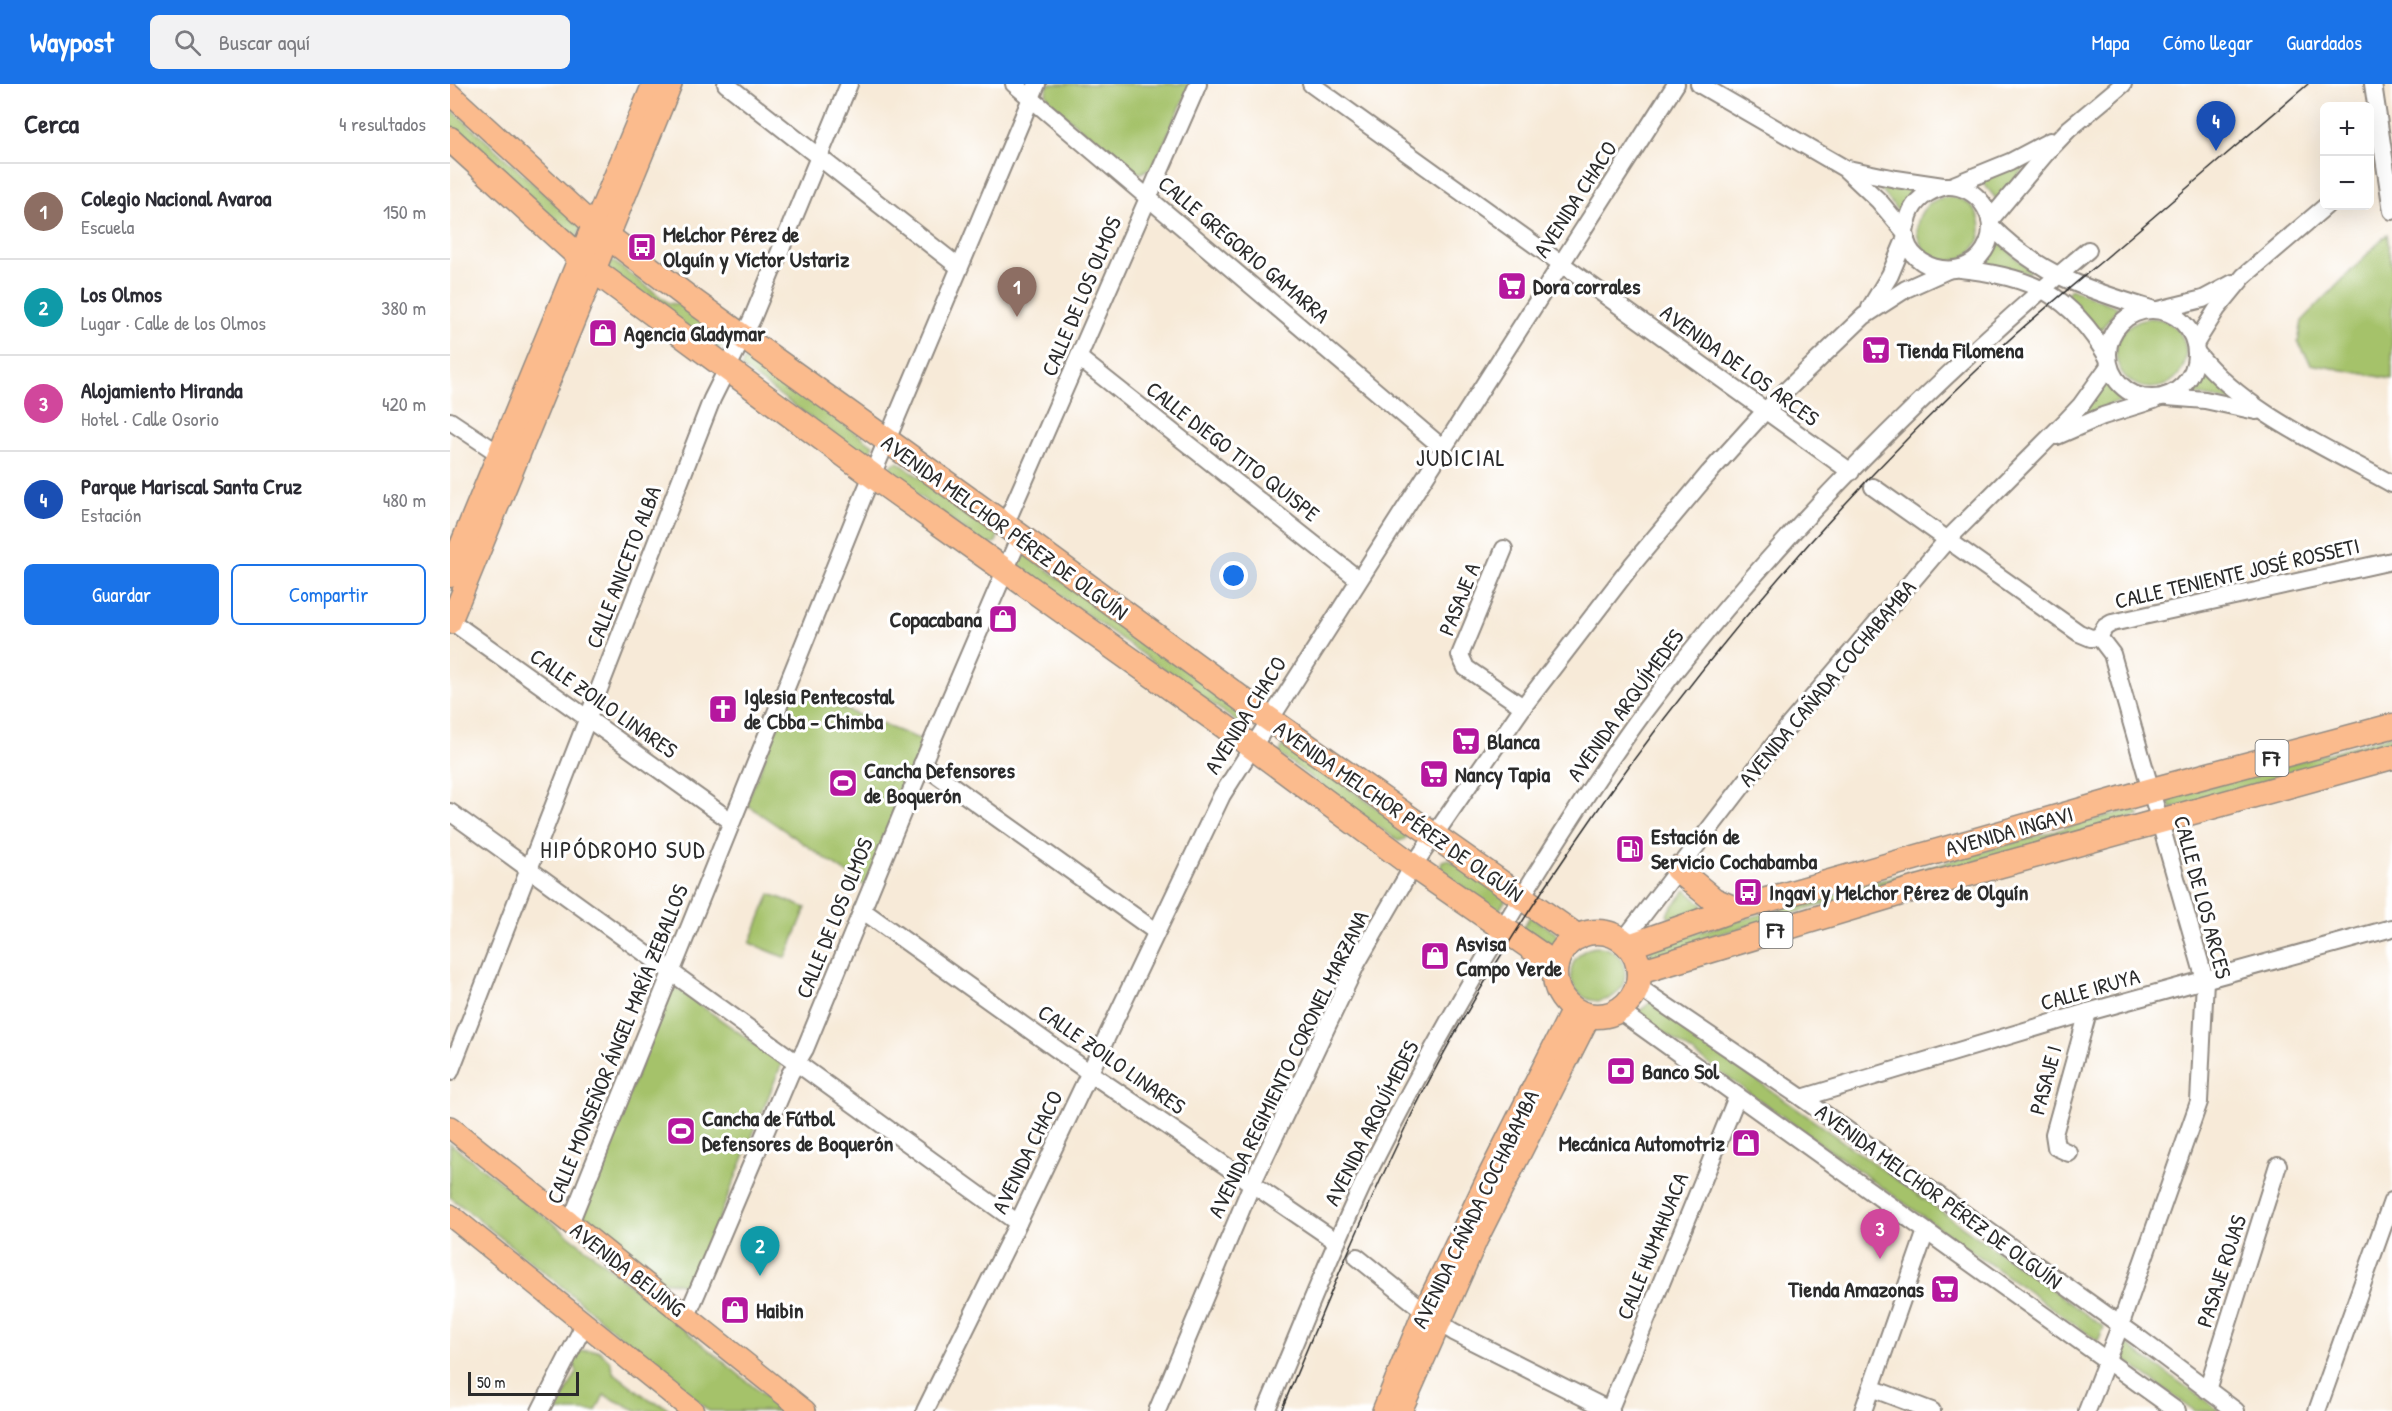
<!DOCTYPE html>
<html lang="es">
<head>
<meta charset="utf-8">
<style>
	:root { --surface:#fff; --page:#f2f2f3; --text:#2b2b33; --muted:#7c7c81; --line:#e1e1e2; --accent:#1a73e8 }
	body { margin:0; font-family:"Patrick Hand",sans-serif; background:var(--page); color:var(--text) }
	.controls { position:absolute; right:18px; top:18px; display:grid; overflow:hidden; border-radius:9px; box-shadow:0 6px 24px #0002 }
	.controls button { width:54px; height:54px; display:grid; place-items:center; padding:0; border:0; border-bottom:2px solid var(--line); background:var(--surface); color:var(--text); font:30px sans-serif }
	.scale { position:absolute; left:18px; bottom:15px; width:111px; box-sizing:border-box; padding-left:6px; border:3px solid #2b2b2b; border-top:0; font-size:16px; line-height:21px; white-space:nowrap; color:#2b2b2b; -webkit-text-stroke:4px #fff; paint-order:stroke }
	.you { position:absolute; left:784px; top:492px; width:21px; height:21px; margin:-15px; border:4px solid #fff; border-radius:50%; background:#1a73e8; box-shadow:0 0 0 9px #1a73e833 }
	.badge { display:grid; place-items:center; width:39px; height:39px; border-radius:50%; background:var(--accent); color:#fff; font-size:20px; font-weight:700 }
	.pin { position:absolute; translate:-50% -50px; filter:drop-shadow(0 2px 3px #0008) }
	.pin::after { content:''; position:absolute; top:32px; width:21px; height:18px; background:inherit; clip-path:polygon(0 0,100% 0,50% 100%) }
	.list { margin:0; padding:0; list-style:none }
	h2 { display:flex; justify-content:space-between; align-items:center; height:78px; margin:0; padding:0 24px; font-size:26px }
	h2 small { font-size:20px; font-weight:400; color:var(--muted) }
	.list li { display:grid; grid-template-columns:39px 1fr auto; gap:18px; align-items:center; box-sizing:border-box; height:96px; padding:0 24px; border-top:2px solid var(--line) }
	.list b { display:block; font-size:22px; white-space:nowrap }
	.list p { margin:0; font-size:20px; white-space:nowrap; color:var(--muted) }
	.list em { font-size:20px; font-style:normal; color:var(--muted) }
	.actions { display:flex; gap:12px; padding:18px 24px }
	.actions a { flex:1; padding:14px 0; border:2px solid var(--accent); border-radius:9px; text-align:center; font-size:21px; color:var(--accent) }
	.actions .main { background:var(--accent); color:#fff }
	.icon { flex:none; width:33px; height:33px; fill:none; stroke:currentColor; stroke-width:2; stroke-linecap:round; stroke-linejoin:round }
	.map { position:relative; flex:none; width:1942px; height:1327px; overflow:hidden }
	header { display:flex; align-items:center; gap:36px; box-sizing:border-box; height:84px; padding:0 30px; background:var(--accent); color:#fff }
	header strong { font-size:28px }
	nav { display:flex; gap:33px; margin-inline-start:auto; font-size:21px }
	.search { width:420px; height:54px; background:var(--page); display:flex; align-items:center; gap:15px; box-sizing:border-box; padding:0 21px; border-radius:9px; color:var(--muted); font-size:22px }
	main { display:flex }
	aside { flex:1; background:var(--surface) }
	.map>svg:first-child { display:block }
	.green { fill:#a5c26a; stroke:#68764a; stroke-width:1.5 }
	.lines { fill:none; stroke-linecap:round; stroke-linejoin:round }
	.minor-casing { stroke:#918a82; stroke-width:20 }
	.major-casing { stroke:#918a82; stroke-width:24 }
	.highway-casing { stroke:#918a82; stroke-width:27 }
	.minor { stroke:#fff; stroke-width:16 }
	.major { stroke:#fbbb8d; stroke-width:21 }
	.highway { stroke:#fbbb8d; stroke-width:24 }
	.tram { stroke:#2b2b2b; stroke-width:1.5 }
	.labels { text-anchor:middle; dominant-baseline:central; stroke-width:6; stroke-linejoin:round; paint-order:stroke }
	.shield { fill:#fff; stroke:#6b6b6b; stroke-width:1.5 }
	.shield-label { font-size:21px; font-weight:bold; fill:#2b2b2b }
	.street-label { font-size:22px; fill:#2b2b2b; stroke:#fff }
	.poi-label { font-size:22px; font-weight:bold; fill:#2b2b2b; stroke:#fff; text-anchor:start }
	.neighbourhood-label { font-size:24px; letter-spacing:1.5px; fill:#2b2b2b; stroke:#fff }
</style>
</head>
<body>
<header>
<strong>Waypost</strong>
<div class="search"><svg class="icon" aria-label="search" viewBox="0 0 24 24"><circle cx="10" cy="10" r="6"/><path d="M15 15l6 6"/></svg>Buscar aquí</div>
<nav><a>Mapa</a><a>Cómo llegar</a><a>Guardados</a></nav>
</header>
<main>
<aside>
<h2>Cerca<small>4 resultados</small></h2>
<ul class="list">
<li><span class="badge" style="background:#8d6e63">1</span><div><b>Colegio Nacional Avaroa</b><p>Escuela</p></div><em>150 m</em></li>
<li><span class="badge" style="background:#0f9aa8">2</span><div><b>Los Olmos</b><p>Lugar · Calle de los Olmos</p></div><em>380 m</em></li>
<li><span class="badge" style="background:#d1479c">3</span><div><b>Alojamiento Miranda</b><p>Hotel · Calle Osorio</p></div><em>420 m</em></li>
<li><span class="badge" style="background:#1a4fb4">4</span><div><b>Parque Mariscal Santa Cruz</b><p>Estación</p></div><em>480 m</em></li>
</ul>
<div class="actions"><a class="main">Guardar</a><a>Compartir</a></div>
</aside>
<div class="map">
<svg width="1942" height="1327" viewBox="0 0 1942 1327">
	<rect width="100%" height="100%" fill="#fff"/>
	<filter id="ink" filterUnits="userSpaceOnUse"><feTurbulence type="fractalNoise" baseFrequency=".0167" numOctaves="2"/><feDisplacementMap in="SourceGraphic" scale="12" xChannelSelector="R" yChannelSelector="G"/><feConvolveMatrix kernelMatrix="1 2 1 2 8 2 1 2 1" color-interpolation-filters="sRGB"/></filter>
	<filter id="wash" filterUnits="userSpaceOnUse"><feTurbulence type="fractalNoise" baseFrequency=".008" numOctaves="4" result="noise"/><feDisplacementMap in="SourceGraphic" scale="24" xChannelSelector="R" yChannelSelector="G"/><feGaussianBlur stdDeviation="1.35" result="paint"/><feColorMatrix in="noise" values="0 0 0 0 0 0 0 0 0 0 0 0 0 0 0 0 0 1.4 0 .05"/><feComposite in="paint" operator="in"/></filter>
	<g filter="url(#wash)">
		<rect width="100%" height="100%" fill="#f7ead8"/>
		<g class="green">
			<polygon points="598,0 741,0 703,83 691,89 679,86 600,18 596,9"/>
			<polygon points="0,24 131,143 125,158 0,44"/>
			<polygon points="1585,70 1548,117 1529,94"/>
			<polygon points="1408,90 1473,100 1457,114 1449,129 1433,108"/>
			<circle cx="1499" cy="145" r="32"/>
			<polygon points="1937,150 1942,183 1942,295 1861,280 1848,258 1852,237"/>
			<polygon points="1549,158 1580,187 1578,189 1536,180"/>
			<polygon points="163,177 219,219 233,221 277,256 275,262 265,265 157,184 158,179"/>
			<polygon points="1621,205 1668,223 1650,247 1615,211"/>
			<circle cx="1701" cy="269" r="35"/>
			<polygon points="301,273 423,361 421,367 411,370 292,284 293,278"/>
			<polygon points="1751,284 1794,319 1735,309"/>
			<polygon points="1656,294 1666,307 1679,315 1652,323 1628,336"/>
			<path d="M 448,378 L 545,447 L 548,452 L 546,458 L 536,462 L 443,393 L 439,388 C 440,382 442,379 448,378 Z"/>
			<polygon points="570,469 574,469 796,630 790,640 565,479"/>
			<polygon points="343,605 474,657 417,803 296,720"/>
			<polygon points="1942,651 1942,662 1721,725 1717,714"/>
			<path d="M 837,660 L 959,747 C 957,754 955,756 948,757 L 829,670 L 833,661 Z"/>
			<polygon points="1686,724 1689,732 1259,853 1201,879 1200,859 1235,852"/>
			<polygon points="998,775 1057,814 1048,828 995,790 990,785 992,777"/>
			<polygon points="1236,806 1253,821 1252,825 1220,834 1217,832 1218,828"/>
			<polygon points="320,810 356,824 336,874 300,859"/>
			<polygon points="1080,832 1107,850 1107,857 1104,862 1097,863 1072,845"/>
			<circle cx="1148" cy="890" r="27"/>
			<polygon points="226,904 332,979 246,1191 239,1199 232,1200 211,1197 136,1136 133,1130 134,1120 221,906"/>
			<polygon points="1202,917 1243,951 1654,1243 1648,1257 1187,929"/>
			<polygon points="0,1059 139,1167 333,1327 259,1327 104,1196 0,1113"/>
			<polygon points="1673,1257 1683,1265 1770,1327 1745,1327 1669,1272"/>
			<polygon points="148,1266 160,1277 163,1288 201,1317 215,1322 221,1327 188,1327 154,1311 146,1327 106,1327 127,1288 122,1275 125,1267"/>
		</g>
	</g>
	<g filter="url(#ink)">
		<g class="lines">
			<g class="minor-casing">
				<g id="minor">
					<polyline points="276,0 509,183"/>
					<polyline points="564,0 994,365"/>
					<polyline points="861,0 1401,388"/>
					<polyline points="1249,0 1394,84 1429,117 1455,148"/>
					<polyline points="1923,0 1942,127"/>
					<polyline points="1398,85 1446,95 1493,102"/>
					<path d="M 1497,102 C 1527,101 1549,132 1538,159 C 1521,201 1458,189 1455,150 C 1455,144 1458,137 1459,132 C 1465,114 1480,106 1497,102 Z"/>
					<polyline points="1501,102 1560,78 1600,57"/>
					<polyline points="1540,136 1596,69 1619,45 1673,0"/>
					<path d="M 1541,142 C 1588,190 1638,206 1701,225"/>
					<path d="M 1510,185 C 1582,192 1621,211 1658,274"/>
					<polyline points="1420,224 1440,191 1456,153"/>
					<circle cx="1702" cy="270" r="44"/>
					<polyline points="1708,226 1753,215 1783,199"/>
					<polyline points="1745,260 1767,225 1794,192 1876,122"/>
					<path d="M 1747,269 C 1797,330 1874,362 1942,400"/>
					<polyline points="629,274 908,495"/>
					<polyline points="1717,313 1755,316 1806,327"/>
					<polyline points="0,337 57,375"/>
					<polyline points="1607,352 1653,332 1704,316"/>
					<polyline points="1423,403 1629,549 1641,554 1649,553"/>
					<polyline points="555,441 748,0"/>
					<polyline points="1054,465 1010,571 1016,584 1073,623"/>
					<polyline points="1,537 281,737"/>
					<polyline points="1649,553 1655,543 1662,539 1942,477"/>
					<polyline points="472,680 705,847"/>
					<polyline points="0,728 568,1139"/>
					<polyline points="412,826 640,989 887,1158"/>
					<polyline points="1173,857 1340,640 1497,456 1615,338 1631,321 1659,282"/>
					<polyline points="1187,902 1352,1014 1690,1255 1786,1327"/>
					<polyline points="1168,926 1727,1327"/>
					<polyline points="0,988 262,315 302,235 399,0"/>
					<polyline points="1352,1014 1638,928 1942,844"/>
					<polyline points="1619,1069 1606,1063 1604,1050 1638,928"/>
					<polyline points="120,1139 413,413 587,0"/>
					<polyline points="907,1173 988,1238 1004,1248 1161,1327"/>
					<polyline points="237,1232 340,990 355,965 479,664 570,452"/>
					<polyline points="1421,1304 1482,1327"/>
					<polyline points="1757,1306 1828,1081"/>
					<polyline points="90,1327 135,1239"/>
					<polyline points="475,1327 568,1139 772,711 1226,0"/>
					<polyline points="707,1327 802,1100 907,879 963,782 1014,708 1073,623 1182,481 1259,389 1316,326 1414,232 1456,205 1498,186"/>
					<path d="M 816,1327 C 851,1245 883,1161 922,1081 C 974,978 1031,877 1093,779 C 1125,728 1157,678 1193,629 C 1321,457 1475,304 1638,166"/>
					<polyline points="1159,1327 1287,1013"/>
					<polyline points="1413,1327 1476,1147"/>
					<polyline points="1637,1327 1670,1242 1749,1018 1755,896 1662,570 1649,553"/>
					<polyline points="1867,1327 1942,1117"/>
				</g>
			</g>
			<g class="major-casing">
				<g id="major">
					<polyline points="0,10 144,142 203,0"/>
					<polyline points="0,539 221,0"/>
					<polyline points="0,1043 355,1327"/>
					<polyline points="0,1131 243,1327"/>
					<polyline points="933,1327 974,1227 1039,1091 1123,924"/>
					<polyline points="951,1327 1027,1155 1140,931"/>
				</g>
			</g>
			<g class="highway-casing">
				<g id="highway">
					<polyline points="0,55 145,187 434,400 774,642 963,782 1106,881"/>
					<polyline points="0,491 144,142 239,214 570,452 819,635 1128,853"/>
					<polyline points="1227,785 1264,816 1285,825"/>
					<circle cx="1147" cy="890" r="42"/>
					<polyline points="1179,862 1285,825 1702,706 1942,642"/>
					<polyline points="1189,888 1464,805 1942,673"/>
				</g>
			</g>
			<use href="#minor" class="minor"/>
			<use href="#major" class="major"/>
			<use href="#highway" class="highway"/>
			<path class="tram" d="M 831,1327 C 873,1227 914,1127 962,1030 C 1008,938 1062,850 1120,766 C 1243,584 1387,417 1547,267 C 1580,236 1616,207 1651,178 C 1720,119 1789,59 1858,0"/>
		</g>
	</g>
	<defs>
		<g id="bus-square" transform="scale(1.5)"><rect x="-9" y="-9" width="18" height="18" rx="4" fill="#b5179e" stroke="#fff"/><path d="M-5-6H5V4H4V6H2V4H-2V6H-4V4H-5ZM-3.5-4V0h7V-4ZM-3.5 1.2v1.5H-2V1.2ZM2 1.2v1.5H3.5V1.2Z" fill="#fff"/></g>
		<g id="supermarket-square" transform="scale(1.5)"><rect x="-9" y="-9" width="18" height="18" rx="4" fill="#b5179e" stroke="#fff"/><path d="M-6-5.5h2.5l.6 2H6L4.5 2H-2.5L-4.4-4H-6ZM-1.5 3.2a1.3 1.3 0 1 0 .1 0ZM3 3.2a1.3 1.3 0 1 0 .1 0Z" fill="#fff"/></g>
		<g id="shop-square" transform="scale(1.5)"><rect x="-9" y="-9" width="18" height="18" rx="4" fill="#b5179e" stroke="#fff"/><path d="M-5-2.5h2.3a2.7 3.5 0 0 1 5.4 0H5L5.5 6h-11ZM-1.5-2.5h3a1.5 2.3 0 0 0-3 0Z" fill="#fff"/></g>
		<g id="church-square" transform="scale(1.5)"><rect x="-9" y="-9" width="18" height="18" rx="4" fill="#b5179e" stroke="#fff"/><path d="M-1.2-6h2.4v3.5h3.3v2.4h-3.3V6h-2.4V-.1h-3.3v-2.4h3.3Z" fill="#fff"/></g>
		<g id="stadium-square" transform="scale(1.5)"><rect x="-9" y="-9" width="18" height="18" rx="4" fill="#b5179e" stroke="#fff"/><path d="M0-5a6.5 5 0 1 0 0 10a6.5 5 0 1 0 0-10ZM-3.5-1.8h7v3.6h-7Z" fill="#fff"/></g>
		<g id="fuel-square" transform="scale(1.5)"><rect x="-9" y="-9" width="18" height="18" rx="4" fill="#b5179e" stroke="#fff"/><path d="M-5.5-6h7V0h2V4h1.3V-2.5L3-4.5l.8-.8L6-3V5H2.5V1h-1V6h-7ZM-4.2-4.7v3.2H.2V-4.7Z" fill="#fff"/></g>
		<g id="bank-square" transform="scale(1.5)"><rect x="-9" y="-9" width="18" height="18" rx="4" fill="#b5179e" stroke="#fff"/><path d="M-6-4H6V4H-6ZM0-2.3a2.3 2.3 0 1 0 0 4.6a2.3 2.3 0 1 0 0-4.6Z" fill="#fff"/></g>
	</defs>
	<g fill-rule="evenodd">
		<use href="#bus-square" x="192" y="163"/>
		<use href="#supermarket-square" x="1062" y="202"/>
		<use href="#shop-square" x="153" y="249"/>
		<use href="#supermarket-square" x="1426" y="266"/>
		<use href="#shop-square" x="553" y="535"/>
		<use href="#church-square" x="273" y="625"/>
		<use href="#supermarket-square" x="1016" y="657"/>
		<use href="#supermarket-square" x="984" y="690"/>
		<use href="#stadium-square" x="393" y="699"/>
		<use href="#fuel-square" x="1180" y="765"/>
		<use href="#bus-square" x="1298" y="808"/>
		<use href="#shop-square" x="985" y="872"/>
		<use href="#bank-square" x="1171" y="987"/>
		<use href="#stadium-square" x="231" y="1047"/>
		<use href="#shop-square" x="1296" y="1059"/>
		<use href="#supermarket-square" x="1495" y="1205"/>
		<use href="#shop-square" x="285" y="1226"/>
	</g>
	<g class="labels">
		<g class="shield">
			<rect x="1805.5" y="656" width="33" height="36" rx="4.5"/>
			<rect x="1309.5" y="828" width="33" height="36" rx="4.5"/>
		</g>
		<g class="shield-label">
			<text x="1822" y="674">F7</text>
			<text x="1326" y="846">F7</text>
		</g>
		<g class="street-label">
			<text transform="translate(1125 115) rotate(-57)">AVENIDA CHACO</text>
			<text transform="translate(794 165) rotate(40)">CALLE GREGORIO GAMARRA</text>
			<text transform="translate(631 212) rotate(-67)">CALLE DE LOS OLMOS</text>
			<text transform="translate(1290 281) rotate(36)">AVENIDA DE LOS ARCES</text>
			<text transform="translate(783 367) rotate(38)">CALLE DIEGO TITO QUISPE</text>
			<text transform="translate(555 443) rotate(36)">AVENIDA MELCHOR PÉREZ DE OLGUÍN</text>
			<text transform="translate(173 483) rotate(-69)">CALLE ANICETO ALBA</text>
			<text transform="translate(1787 489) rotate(-13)">CALLE TENIENTE JOSÉ ROSSETI</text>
			<text transform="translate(1009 515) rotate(-68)">PASAJE A</text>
			<text transform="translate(1377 599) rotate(-50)">AVENIDA CAÑADA COCHABAMBA</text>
			<text transform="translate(154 619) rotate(35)">CALLE ZOILO LINARES</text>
			<text transform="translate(1175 621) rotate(-54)">AVENIDA ARQUÍMEDES</text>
			<text transform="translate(795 631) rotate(-58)">AVENIDA CHACO</text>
			<text transform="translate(949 727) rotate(35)">AVENIDA MELCHOR PÉREZ DE OLGUÍN</text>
			<text transform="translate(1559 747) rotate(-16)">AVENIDA INGAVI</text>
			<text transform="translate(1753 813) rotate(75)">CALLE DE LOS ARCES</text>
			<text transform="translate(384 834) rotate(-68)">CALLE DE LOS OLMOS</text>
			<text transform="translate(1640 905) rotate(-16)">CALLE IRUYA</text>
			<text transform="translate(167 960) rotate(-68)">CALLE MONSEÑOR ÁNGEL MARÍA ZEBALLOS</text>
			<text transform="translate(662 975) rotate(35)">CALLE ZOILO LINARES</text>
			<text transform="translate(838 980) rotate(-64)">AVENIDA REGIMIENTO CORONEL MARZANA</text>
			<text transform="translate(1595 996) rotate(-75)">PASAJE I</text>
			<text transform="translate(921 1039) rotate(-63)">AVENIDA ARQUÍMEDES</text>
			<text transform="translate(577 1068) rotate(-64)">AVENIDA CHACO</text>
			<text transform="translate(1489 1112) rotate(36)">AVENIDA MELCHOR PÉREZ DE OLGUÍN</text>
			<text transform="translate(1025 1125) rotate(-64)">AVENIDA CAÑADA COCHABAMBA</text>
			<text transform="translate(1202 1162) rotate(-68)">CALLE HUMAHUACA</text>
			<text transform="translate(178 1185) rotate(38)">AVENIDA BEIJING</text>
			<text transform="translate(1771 1187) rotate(-72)">PASAJE ROJAS</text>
		</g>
		<g class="poi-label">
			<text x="213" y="150">Melchor Pérez de<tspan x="213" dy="25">Olguín y Víctor Ustariz</tspan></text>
			<text x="1083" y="202">Dora corrales</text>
			<text x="174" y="249">Agencia Gladymar</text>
			<text x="1447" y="266">Tienda Filomena</text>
			<text x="532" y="535" text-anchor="end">Copacabana</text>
			<text x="294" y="612">Iglesia Pentecostal<tspan x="294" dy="25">de Cbba - Chimba</tspan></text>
			<text x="1037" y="657">Blanca</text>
			<text x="414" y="686">Cancha Defensores<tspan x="414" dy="25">de Boquerón</tspan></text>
			<text x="1005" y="690">Nancy Tapia</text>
			<text x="1201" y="752">Estación de<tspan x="1201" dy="25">Servicio Cochabamba</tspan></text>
			<text x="1319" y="808">Ingavi y Melchor Pérez de Olguín</text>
			<text x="1006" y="859">Asvisa<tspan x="1006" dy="25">Campo Verde</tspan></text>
			<text x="1192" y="987">Banco Sol</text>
			<text x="252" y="1034">Cancha de Fútbol<tspan x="252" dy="25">Defensores de Boquerón</tspan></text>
			<text x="1275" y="1059" text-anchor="end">Mecánica Automotriz</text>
			<text x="1474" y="1205" text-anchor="end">Tienda Amazonas</text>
			<text x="306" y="1226">Haibin</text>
		</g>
		<g class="neighbourhood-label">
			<text x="1011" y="373">JUDICIAL</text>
			<text x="173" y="765">HIPÓDROMO SUD</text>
		</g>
	</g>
</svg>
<div class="controls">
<button>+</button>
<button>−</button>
</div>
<div class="scale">50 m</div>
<div class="you"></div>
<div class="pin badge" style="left:567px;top:233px;background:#8d6e63">1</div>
<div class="pin badge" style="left:310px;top:1192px;background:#0f9aa8">2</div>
<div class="pin badge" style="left:1430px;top:1175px;background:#d1479c">3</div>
<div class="pin badge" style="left:1766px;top:67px;background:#1a4fb4">4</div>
</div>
</main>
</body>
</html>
